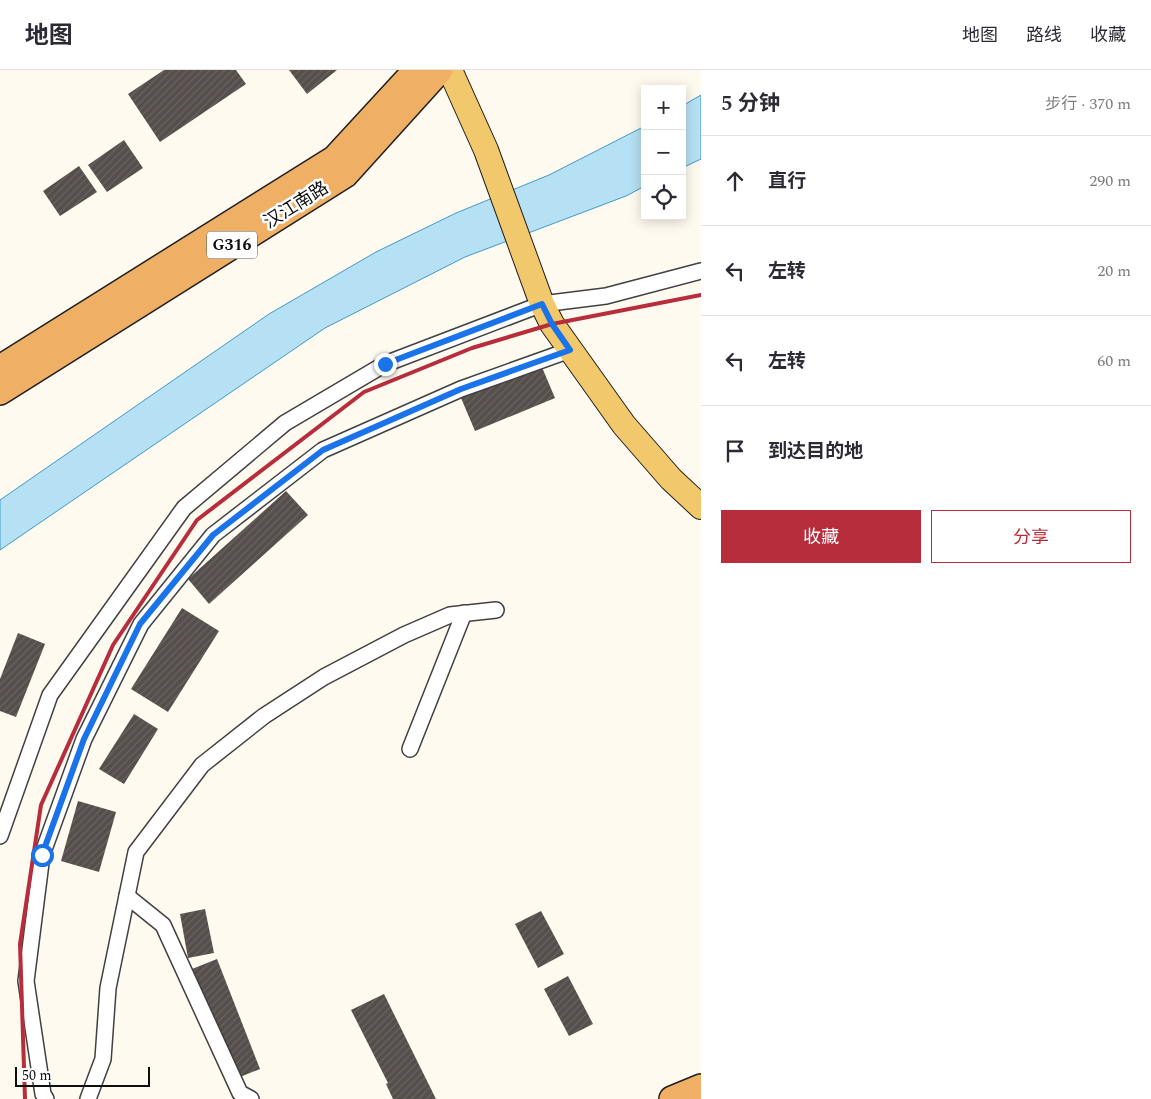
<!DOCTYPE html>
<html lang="zh">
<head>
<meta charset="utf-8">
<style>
	:root { --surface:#fff; --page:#f2f2f3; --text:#2b2b33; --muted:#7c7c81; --line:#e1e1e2; --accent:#b72d3b }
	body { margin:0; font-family:Spectral,"Noto Sans SC",serif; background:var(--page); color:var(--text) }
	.controls { position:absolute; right:15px; top:15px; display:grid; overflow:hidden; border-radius:0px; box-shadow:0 2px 12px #0003 }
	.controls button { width:45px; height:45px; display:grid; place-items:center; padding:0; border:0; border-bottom:1px solid var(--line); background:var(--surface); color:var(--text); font:25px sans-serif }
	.scale { position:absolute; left:15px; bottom:12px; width:135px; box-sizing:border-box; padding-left:5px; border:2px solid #0e0e0e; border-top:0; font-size:14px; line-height:18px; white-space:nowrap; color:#0e0e0e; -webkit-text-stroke:4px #fff; paint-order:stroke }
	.stop { position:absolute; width:15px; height:15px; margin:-11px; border:4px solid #1a73e8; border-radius:50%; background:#fff }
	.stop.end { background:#1a73e8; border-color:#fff; box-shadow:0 1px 5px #0008 }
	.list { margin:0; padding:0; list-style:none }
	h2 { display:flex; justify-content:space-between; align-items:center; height:65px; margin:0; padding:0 20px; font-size:21px }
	h2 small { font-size:16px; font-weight:400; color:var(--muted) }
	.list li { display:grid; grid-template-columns:32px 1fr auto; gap:15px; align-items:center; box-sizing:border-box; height:90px; padding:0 20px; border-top:1px solid var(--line) }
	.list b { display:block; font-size:19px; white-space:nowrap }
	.list em { font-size:16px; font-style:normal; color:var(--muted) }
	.actions { display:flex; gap:10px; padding:15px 20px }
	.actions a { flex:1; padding:11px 0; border:1px solid var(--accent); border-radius:0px; text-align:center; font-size:18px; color:var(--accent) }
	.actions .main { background:var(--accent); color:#fff }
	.icon { flex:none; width:28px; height:28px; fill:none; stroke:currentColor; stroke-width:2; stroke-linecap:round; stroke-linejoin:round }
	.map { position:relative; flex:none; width:701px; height:1029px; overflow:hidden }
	header { display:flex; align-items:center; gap:30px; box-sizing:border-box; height:70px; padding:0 25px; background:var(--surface); border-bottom:1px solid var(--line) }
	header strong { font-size:24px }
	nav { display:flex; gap:28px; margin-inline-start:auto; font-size:18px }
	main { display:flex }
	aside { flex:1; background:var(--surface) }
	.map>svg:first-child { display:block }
	.water { fill:#b6e0f3; stroke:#4199c6 }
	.building { fill:url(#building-hatch) }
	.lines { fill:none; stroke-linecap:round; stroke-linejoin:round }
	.minor-casing { stroke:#414141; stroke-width:18 }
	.primary-casing { stroke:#1f1f1f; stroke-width:26 }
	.trunk-casing { stroke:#1f1f1f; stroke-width:28 }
	.minor { stroke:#fff; stroke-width:15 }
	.primary { stroke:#f1c96c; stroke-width:24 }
	.trunk { stroke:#efb066; stroke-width:25 }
	.rail { stroke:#b72d3b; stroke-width:4 }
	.route { stroke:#1a73e8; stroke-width:6 }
	.labels { text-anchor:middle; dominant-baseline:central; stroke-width:5; stroke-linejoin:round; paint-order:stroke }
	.shield { fill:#fff; stroke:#565656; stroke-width:1 }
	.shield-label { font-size:16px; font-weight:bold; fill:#0e0e0e }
	.street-label { font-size:18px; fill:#0e0e0e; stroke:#fff }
</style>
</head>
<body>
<header>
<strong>地图</strong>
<nav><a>地图</a><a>路线</a><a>收藏</a></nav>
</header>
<main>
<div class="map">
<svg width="701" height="1029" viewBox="0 0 701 1029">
	<defs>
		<pattern id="building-hatch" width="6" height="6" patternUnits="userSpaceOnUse" patternTransform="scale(1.25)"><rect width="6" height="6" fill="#564e4b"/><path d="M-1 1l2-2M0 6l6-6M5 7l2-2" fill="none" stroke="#696361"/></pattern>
	</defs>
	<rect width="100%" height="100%" fill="#fefaef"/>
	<g class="water">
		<polygon points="701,25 701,89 682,98 682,36"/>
		<polygon points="645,56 645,116 626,126 465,187 325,258 0,480 0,430 269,244 376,182 456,143 549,105"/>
	</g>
	<g class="building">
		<polygon points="164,0 236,0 246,14 160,72 128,24"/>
		<polygon points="289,0 337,0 307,24"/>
		<polygon points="124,70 143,98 107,122 88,95"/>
		<polygon points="79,96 97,122 60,146 43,121"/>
		<polygon points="541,295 555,328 475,361 461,328"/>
		<polygon points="286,421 308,445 209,534 188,509"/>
		<polygon points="182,538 219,561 168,642 131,619"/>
		<polygon points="18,563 45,574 16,647 0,641 0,609"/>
		<polygon points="134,644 158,659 124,714 99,699"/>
		<polygon points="78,731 116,742 99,802 61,791"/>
		<polygon points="205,839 214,883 188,888 180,844"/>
		<polygon points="541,841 564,884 538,898 515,854"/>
		<polygon points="217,889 260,999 235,1009 192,899"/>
		<polygon points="568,906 593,954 569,966 544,919"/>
		<polygon points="384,924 436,1029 393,1029 386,1014 388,1013 351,940"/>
	</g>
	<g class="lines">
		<g class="minor-casing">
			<g id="minor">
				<polyline points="410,679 464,543"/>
				<polyline points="0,766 50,625 184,438 285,353 385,294 542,234 606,226 701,201"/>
				<polyline points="127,826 163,855 240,1023 251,1029"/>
				<polyline points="46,1029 43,1024 26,911 42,785 84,669 141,554 213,465 323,380 461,319 570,280"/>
				<polyline points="88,1029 103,989 108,918 136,782 202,695 264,646 324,607 404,565 450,545 496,540"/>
			</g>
		</g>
		<g class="primary-casing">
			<polyline id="primary" points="450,0 486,80 542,234 552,254 624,355 671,409 701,437"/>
		</g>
		<g class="trunk-casing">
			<g id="trunk">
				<polyline points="0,298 335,88 416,0"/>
				<polyline points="0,322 345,105 440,0"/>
				<polyline points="672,1029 701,1017"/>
			</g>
		</g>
		<use href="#minor" class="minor"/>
		<use href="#primary" class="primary"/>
		<use href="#trunk" class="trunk"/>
		<polyline class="rail" points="25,1029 20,874 41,735 113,575 197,450 364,322 472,278 552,254 701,225"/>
	</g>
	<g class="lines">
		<polyline class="route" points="42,785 84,669 140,554 213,465 323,380 461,319 570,280 552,254 542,234 385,294"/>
	</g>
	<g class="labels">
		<rect class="shield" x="207" y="161.5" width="50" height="27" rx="4"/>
		<g class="shield-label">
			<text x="232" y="175">G316</text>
		</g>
		<g class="street-label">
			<text transform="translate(296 135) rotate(-32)">汉江南路</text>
		</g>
	</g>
</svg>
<div class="controls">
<button>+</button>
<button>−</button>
<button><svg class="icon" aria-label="locate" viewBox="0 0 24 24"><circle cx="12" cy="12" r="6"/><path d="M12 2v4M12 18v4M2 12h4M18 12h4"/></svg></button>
</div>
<div class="scale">50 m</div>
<div class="stop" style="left:42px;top:785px"></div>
<div class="stop end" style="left:385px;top:294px"></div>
</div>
<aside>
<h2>5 分钟<small>步行 · 370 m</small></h2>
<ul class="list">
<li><svg class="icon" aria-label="ahead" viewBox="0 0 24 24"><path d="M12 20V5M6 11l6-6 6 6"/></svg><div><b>直行</b></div><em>290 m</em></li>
<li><svg class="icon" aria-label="left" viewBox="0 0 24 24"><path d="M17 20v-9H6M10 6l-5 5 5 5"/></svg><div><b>左转</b></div><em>20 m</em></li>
<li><svg class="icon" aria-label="left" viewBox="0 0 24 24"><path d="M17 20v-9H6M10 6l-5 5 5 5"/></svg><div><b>左转</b></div><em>60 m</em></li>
<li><svg class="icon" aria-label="arrive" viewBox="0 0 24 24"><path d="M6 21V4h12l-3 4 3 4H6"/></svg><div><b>到达目的地</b></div></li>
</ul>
<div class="actions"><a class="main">收藏</a><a>分享</a></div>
</aside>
</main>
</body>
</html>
